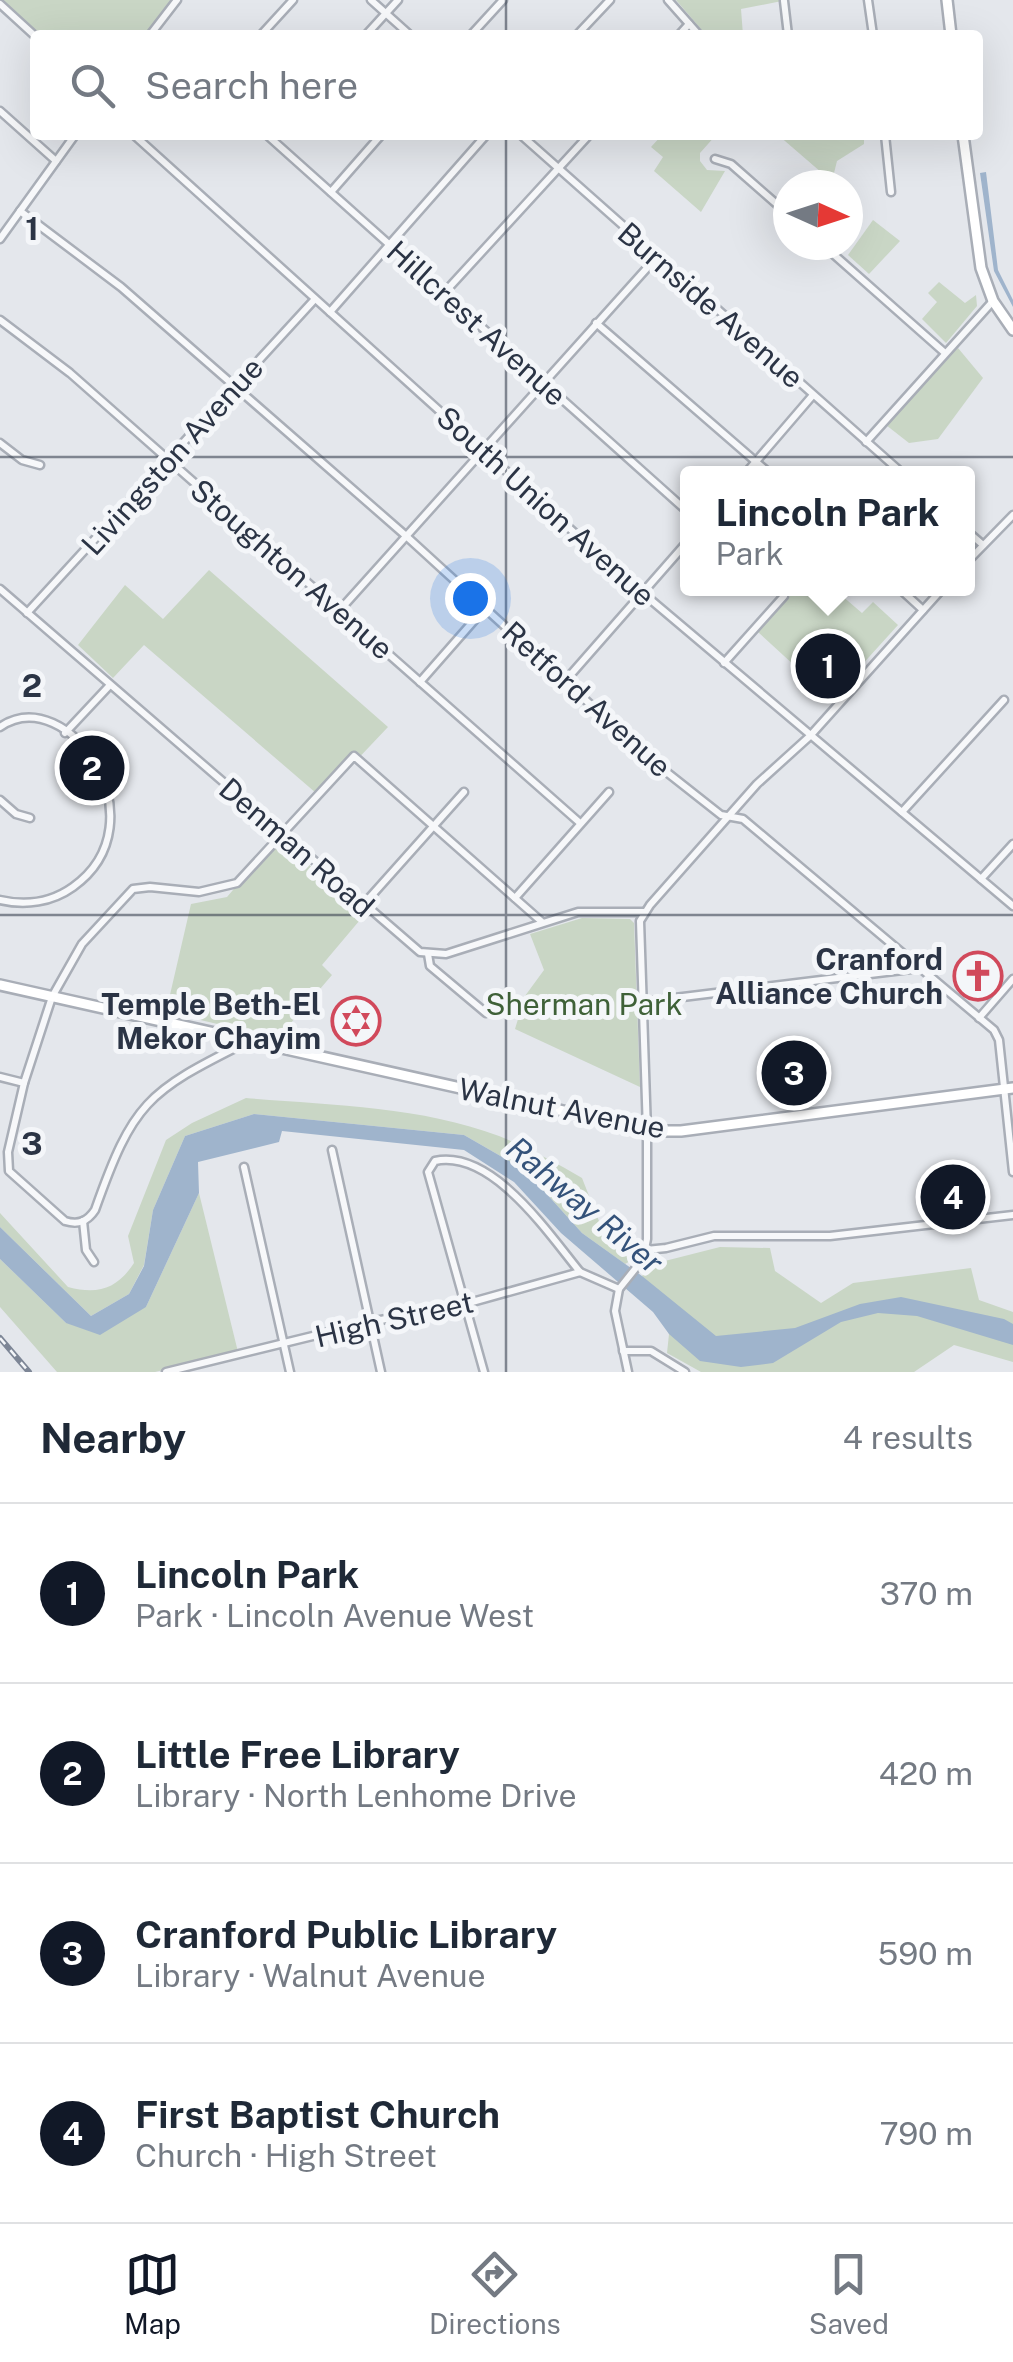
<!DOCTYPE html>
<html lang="en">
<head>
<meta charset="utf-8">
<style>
	:root { --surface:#fff; --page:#f6f6f7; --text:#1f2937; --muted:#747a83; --line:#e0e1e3; --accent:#111827 }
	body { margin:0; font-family:"Public Sans",sans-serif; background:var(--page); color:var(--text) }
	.compass { position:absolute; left:773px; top:170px; width:90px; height:90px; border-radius:50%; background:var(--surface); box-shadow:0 10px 40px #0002; rotate:93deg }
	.you { position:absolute; left:470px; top:598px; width:35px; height:35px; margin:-25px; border:8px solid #fff; border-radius:50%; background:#1a73e8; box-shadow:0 0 0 15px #1a73e833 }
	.badge { display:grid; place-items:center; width:65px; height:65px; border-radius:50%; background:var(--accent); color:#fff; font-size:32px; font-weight:700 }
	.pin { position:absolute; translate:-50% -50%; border:5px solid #fff; box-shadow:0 2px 10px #0006 }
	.popup { position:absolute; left:680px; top:466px; width:295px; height:130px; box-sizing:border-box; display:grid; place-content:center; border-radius:10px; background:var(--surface); filter:drop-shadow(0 2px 8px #0005); font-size:32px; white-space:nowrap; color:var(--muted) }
	.popup b { font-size:38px; color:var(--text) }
	.popup::after { content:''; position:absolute; left:50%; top:100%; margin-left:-20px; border:20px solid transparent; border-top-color:var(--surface) }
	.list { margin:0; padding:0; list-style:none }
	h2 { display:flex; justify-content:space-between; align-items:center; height:130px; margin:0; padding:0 40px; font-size:42px }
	h2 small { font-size:32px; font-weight:400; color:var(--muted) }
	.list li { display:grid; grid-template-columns:65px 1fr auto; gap:30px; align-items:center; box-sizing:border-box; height:180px; padding:0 40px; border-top:2px solid var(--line) }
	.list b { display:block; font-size:38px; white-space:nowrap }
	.list p { margin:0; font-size:32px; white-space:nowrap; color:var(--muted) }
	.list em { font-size:32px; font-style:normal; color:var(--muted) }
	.icon { flex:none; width:55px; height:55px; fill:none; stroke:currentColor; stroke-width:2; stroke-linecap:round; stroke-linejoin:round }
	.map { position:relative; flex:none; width:1013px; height:1372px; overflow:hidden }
	.search { position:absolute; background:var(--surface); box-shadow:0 10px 40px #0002; left:30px; right:30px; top:30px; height:110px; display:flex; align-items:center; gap:25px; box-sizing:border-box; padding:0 35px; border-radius:10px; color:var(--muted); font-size:38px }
	.sheet { height:850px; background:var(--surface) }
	nav { display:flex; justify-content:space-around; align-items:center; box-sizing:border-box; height:140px; border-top:2px solid var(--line); background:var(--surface); font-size:28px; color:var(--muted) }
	nav a { display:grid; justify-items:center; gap:5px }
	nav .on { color:var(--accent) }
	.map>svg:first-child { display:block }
	.green { fill:#c9d6c5 }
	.water { fill:#9fb4cc }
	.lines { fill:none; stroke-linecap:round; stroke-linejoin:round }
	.street-casing { stroke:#a9aeb7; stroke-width:11 }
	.secondary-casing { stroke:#a9aeb7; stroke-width:14 }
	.street { stroke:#f7f8fa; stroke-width:6 }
	.secondary { stroke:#fff; stroke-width:9 }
	.rail-casing { stroke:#7d8696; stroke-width:6 }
	.rail { stroke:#f4f6f9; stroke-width:2.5; stroke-dasharray:8; stroke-linecap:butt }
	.grid { fill:none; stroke:#2b3445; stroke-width:2.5; stroke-opacity:0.55 }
	.labels { text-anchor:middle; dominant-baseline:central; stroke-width:10; stroke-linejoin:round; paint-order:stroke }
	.street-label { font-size:30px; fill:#2b3445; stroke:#f4f6f9 }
	.poi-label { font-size:30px; font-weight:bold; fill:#2b3445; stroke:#f4f6f9; text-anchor:end }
	.park-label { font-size:30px; fill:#3f6138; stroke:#f4f6f9 }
	.water-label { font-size:32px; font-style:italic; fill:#34527a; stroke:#f4f6f9 }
	.grid-label { font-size:32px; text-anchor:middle; font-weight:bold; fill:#2b3445; stroke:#f4f6f9; stroke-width:10; stroke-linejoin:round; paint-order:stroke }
</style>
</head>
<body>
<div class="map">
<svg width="1013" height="1372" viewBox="0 0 1013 1372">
	<rect width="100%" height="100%" fill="#e4e7ec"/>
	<g class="green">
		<polygon points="0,0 178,0 152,35 37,35"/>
		<polygon points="676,0 787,0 741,9 743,35 706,35"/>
		<polygon points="662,135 716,135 700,153 700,161 707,170 725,171 701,212 654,171 663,157 651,147"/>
		<polygon points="778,135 864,135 864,144 837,161 834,173 842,185 836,185"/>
		<polygon points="873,220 900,241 869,274 848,255"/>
		<polygon points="939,282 965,303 976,295 977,306 946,343 922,319 937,302 928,293"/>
		<polygon points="958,348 983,378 938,439 909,443 886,425"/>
		<polygon points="209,570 388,727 281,840 365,914 322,965 332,975 278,1038 166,1012 191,904 227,897 316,793 144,645 113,678 78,645 125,585 163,619"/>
		<polygon points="791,589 834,589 862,613 873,602 898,625 831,699 758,632 790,596 787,593"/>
		<polygon points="582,918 630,919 634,923 640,1087 515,1029 525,996 544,970 530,934"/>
		<path d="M 246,1098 C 329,1105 420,1106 499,1136 C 528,1148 555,1162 582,1178 L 608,1244 L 632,1260 L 625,1264 L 582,1233 L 525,1170 L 464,1135 L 254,1114 L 185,1136 L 153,1210 L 144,1265 L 129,1294 L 91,1316 L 0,1227 L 0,1213 L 68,1287 C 98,1295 117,1289 134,1263 L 128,1236 L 166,1140 L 192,1123 Z"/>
		<polygon points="199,1193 238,1352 155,1372 57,1372 0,1307 0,1259 66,1323 146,1307"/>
		<polygon points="720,1247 770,1248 775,1271 821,1303 853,1283 971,1268 979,1300 1013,1312 1013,1362 954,1345 914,1372 701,1372 667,1353 669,1334 642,1276 653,1264"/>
	</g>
	<g class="water">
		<polygon points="986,172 998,270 1013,300 1013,307 994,271 980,173"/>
		<polygon points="254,1114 464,1135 525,1170 582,1233 642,1276 716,1336 795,1328 860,1304 901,1297 1004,1319 1013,1324 1013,1345 917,1316 878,1313 841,1322 773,1363 741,1367 700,1361 669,1334 653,1312 561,1233 514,1182 464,1150 282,1131 279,1142 198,1162 199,1193 146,1307 100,1335 66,1323 0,1259 0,1227 91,1316 129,1294 144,1266 153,1210 185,1136"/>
	</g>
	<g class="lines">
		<g class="street-casing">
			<g id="street">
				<polyline points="371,0 410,35"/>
				<polyline points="668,0 699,35"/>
				<polyline points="868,0 873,35"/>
				<polyline points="784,1 788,35"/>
				<polyline points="0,4 35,36"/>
				<polyline points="150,35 177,0"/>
				<polyline points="261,35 293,0"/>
				<polyline points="366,35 398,0"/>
				<polyline points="471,35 503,0"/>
				<polyline points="577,35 610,0"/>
				<polyline points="679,35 689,24"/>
				<polyline points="0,111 56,161"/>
				<polyline points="134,135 619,573 1013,906"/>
				<polyline points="267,135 688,512"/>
				<polyline points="521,135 902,473"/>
				<polyline points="885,135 891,192"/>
				<polyline points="715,159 731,164 788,214"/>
				<polyline points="331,192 381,135"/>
				<polyline points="20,211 121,287 405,535 650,759 721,815 743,819 994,1030 999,1040 1013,1172"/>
				<polyline points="0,239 75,135"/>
				<polyline points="823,245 945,353"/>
				<polyline points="444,293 589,135"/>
				<polyline points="330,312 486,135"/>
				<polyline points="0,320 70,373 580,823"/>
				<polyline points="596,323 769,473"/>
				<polyline points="866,442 993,301"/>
				<polyline points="0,443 22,460 40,465"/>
				<polyline points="746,473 813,395"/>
				<polyline points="968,532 983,545"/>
				<polyline points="968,561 1013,515"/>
				<polyline points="899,588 923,610"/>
				<polyline points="0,589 420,952 446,954 578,912 644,912"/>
				<polyline points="339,611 656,258"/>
				<polyline points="27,613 315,299"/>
				<polyline points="724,663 784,596 776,588"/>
				<polyline points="566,680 688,541"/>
				<polyline points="420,682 485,608"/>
				<path d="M 0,727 C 68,680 164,822 73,887 C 52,902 26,906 0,900"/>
				<polyline points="65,733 110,685"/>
				<polyline points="0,800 16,814 30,818"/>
				<polyline points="902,812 1004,700"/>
				<polyline points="981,879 1013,844"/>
				<polyline points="515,898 609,792"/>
				<polyline points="364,904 464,792"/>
				<polyline points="428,954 430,966 486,1013"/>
				<polyline points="642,1002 919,968"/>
				<polyline points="979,1018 1013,979"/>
				<path d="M 247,1042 C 146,1092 133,1103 95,1210 C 87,1222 78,1225 65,1221 L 9,1171 L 8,1152 L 24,1083 L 52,997 L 82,944 L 133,889 L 150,887 L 199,892 L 237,883 L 354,756 L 542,922"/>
				<polyline points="0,1077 24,1083"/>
				<polyline points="332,1150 381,1372"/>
				<polyline points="244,1167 290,1372"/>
				<polyline points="83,1221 86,1250 94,1262"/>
				<polyline points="646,1250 666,1248 714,1236 830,1236 1013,1215"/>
				<polyline points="623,1351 651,1351 685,1372"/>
				<polyline points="166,1372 370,1322 465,1304 580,1272 619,1289"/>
				<path d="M 484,1372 L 428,1172 L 435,1161 C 492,1149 548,1233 580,1272"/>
				<polyline points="628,1372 615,1311 619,1289 643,1259 647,1239 647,1131 640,921 650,905 757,784 810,736 943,588"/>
			</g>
		</g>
		<g class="secondary-casing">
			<g id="secondary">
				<polyline points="947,0 951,35"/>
				<polyline points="963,135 981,268 993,301 1013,330"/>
				<polyline points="0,985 653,1131 681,1131 1013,1088"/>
			</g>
		</g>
		<use href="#street" class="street"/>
		<use href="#secondary" class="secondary"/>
		<g class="rail-casing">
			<polyline id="rail" points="0,1338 29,1372"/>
		</g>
		<use href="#rail" class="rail"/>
	</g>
	<path class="grid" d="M 506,0 L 506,35M 506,135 L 506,1372M 0,457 L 1013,457M 0,915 L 1013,915"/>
	<defs>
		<g id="church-ring" transform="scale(2.5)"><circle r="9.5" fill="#f4f6f9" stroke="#d1495b" stroke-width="1.5"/><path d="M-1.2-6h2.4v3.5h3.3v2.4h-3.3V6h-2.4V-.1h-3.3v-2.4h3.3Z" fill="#d1495b"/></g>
		<g id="synagogue-ring" transform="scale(2.5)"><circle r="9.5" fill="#f4f6f9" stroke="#d1495b" stroke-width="1.5"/><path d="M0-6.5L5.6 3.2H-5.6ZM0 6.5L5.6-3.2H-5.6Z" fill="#d1495b"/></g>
	</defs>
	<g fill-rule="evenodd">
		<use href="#church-ring" x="978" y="976"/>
		<use href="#synagogue-ring" x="356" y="1021"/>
	</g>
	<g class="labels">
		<g class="street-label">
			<text transform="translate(711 305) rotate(41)">Burnside Avenue</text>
			<text transform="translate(477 323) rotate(42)">Hillcrest Avenue</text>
			<text transform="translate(172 456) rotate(-48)">Livingston Avenue</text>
			<text transform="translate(546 506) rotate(42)">South Union Avenue</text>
			<text transform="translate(292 569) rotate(41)">Stoughton Avenue</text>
			<text transform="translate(587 699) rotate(42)">Retford Avenue</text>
			<text transform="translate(297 847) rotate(41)">Denman Road</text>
			<text transform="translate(562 1108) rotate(11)">Walnut Avenue</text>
			<text transform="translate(394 1319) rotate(-13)">High Street</text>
		</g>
		<g class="poi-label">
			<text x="943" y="959">Cranford<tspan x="943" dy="34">Alliance Church</tspan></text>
			<text x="321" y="1004">Temple Beth-El<tspan x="321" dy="34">Mekor Chayim</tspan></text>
		</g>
		<g class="park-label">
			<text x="584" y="1004">Sherman Park</text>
		</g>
		<g class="water-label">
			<text transform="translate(585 1205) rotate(40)">Rahway River</text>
		</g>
	</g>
	<g class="grid-label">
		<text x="32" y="240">1</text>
		<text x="32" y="697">2</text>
		<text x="32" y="1155">3</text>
	</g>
</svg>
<svg class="compass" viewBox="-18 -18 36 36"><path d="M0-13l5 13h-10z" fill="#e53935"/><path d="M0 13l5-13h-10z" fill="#747a83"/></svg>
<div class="you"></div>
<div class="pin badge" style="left:828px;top:666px">1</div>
<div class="popup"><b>Lincoln Park</b>Park</div>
<div class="pin badge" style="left:92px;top:768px">2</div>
<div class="pin badge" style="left:794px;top:1073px">3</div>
<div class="pin badge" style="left:953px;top:1197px">4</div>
<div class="search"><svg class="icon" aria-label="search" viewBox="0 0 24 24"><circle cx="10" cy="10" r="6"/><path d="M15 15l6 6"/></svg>Search here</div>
</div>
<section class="sheet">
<h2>Nearby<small>4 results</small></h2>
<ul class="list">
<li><span class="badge">1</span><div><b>Lincoln Park</b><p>Park · Lincoln Avenue West</p></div><em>370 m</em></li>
<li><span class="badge">2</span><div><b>Little Free Library</b><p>Library · North Lenhome Drive</p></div><em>420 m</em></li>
<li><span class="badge">3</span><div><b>Cranford Public Library</b><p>Library · Walnut Avenue</p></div><em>590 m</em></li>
<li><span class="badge">4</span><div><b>First Baptist Church</b><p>Church · High Street</p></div><em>790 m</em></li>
</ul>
</section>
<nav>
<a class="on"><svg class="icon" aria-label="map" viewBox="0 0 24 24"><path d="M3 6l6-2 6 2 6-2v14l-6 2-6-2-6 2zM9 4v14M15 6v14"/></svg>Map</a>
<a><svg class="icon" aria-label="directions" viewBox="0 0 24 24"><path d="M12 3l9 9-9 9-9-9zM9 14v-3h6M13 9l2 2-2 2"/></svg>Directions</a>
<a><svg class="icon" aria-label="saved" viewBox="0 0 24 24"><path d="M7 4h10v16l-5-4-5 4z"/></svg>Saved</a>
</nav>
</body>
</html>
